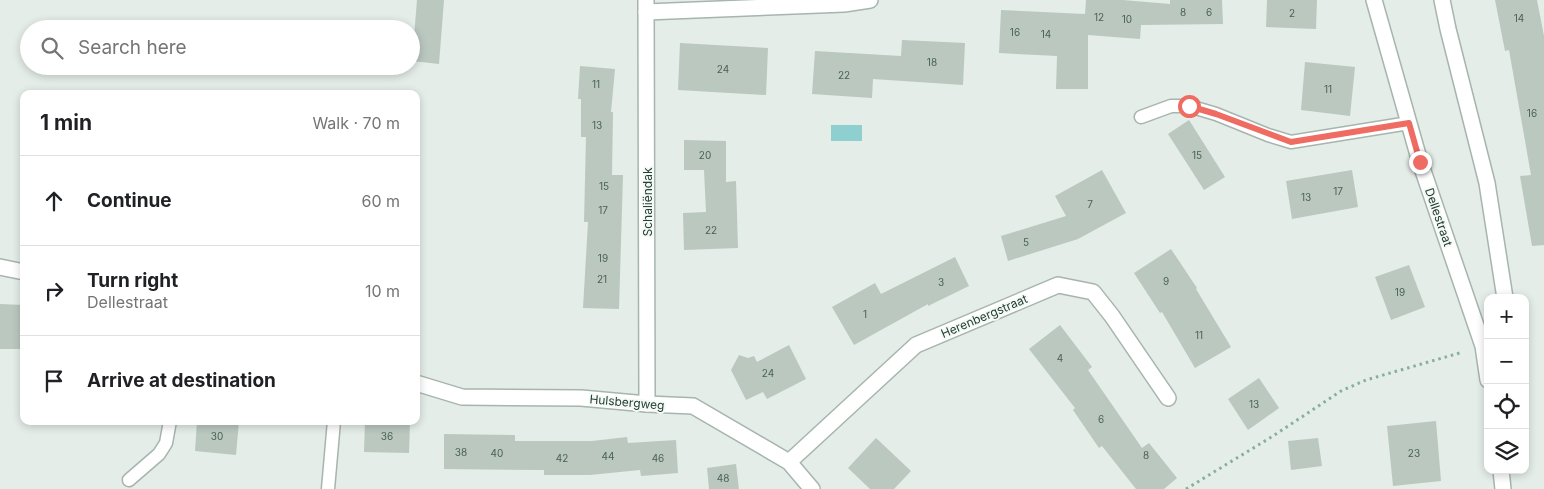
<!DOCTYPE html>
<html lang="en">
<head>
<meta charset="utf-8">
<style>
	:root { --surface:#fff; --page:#f2f2f2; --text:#202124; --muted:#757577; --line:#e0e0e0 }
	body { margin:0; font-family:Inter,sans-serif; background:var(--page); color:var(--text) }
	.controls { position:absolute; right:15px; bottom:15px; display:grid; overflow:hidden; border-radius:10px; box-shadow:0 2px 8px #0003 }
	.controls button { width:45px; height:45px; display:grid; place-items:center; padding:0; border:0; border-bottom:1px solid var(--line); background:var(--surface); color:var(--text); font:25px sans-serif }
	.stop { position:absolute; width:15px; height:15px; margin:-11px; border:4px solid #ee6c61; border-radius:50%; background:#fff }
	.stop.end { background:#ee6c61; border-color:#fff; box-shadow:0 1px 5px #0008 }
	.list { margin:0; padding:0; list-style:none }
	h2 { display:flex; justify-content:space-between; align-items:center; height:65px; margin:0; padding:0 20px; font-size:21px }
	h2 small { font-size:16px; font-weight:400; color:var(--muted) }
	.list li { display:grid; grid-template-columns:32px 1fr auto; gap:15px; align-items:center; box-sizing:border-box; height:90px; padding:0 20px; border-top:1px solid var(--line) }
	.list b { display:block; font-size:19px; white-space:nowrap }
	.list p { margin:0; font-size:16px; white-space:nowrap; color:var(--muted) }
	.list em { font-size:16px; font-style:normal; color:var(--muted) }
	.icon { flex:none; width:28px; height:28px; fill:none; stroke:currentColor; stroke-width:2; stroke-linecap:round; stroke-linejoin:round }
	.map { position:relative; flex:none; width:1544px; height:489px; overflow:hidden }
	.search { position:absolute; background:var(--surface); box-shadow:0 2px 8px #0003; left:20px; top:20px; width:400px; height:55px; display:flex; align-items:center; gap:12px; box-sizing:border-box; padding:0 18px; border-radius:28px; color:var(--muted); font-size:19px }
	.panel { position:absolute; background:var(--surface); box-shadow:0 2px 8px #0003; left:20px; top:90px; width:400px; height:335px; border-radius:10px }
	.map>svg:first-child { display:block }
	.water { fill:#8ed0cf }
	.building { fill:#bac8c0 }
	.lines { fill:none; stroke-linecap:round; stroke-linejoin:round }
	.service-casing { stroke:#a7b5ae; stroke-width:15 }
	.minor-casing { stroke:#a7b5ae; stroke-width:18 }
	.path { stroke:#86b09b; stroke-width:3; stroke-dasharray:2.5 4; stroke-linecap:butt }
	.service { stroke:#fff; stroke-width:12 }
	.minor { stroke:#fff; stroke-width:15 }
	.route { stroke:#ee6c61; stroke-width:6 }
	.labels { text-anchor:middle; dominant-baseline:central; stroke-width:4; stroke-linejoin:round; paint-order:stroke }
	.number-label { font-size:10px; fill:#4a6156 }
	.street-label { font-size:12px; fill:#243f33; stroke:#f5faf6 }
</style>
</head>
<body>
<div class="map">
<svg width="1544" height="489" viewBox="0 0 1544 489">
	<rect width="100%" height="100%" fill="#e4ede8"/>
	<rect class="water" x="831" y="125" width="31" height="16"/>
	<g class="building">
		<polygon points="417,0 444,0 439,64 412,61"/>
		<polygon points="1086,0 1123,0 1170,4 1170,0 1222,0 1223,24 1141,25 1140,39 1088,35 1088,89 1056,89 1057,56 999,53 1001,10 1085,14"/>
		<polygon points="1267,0 1317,0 1316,29 1266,27"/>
		<polygon points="1495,0 1537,0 1544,36 1544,245 1532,246 1520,176 1531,175 1509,50 1505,51"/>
		<polygon points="902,40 965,43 963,85 873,79 872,98 812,94 815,51 901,56"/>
		<polygon points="680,43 768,48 766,95 678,90"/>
		<polygon points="1305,62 1355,67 1350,116 1301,110"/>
		<polygon points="580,66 615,69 611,112 613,112 612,175 623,175 619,309 583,308 588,222 584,222 586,137 581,137 581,99 578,99"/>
		<polygon points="1189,120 1225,177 1204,190 1168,134"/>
		<polygon points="684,140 726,141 726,182 736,181 738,248 684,250 683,213 706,212 704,170 684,170"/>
		<polygon points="1102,170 1126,213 1078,239 1008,261 1001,236 1066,216 1055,196"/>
		<polygon points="1352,170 1358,207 1292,219 1286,181"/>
		<polygon points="1171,249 1197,288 1196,289 1231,347 1195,368 1162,312 1160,313 1134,273"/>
		<polygon points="955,257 969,286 928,306 928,304 854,345 832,307 875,283 881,294"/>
		<polygon points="1409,265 1425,307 1391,320 1375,277"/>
		<polygon points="0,304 24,305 24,349 0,349"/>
		<polygon points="1060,325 1092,367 1088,370 1142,448 1149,443 1177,478 1164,489 1136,489 1102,446 1099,448 1073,410 1075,408 1029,349"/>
		<polygon points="789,345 806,379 767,399 763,392 746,400 731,370 739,355 748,358 754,356 757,362"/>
		<polygon points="1259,378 1279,408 1248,430 1228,399"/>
		<polygon points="197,421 239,421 236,455 195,451"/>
		<polygon points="365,421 410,421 409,453 364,452"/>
		<polygon points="1436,421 1441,481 1393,486 1387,426"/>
		<polygon points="444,434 515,435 515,441 592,441 627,437 628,443 676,440 678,473 641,476 640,470 590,475 544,475 544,470 444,469"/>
		<polygon points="876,438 911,471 894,489 870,489 848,468"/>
		<polygon points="1318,438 1322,466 1291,470 1288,441"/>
		<polygon points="736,464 739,489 709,489 707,468"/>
	</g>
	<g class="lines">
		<g class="service-casing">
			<g id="service">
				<polyline points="1141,117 1171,106 1189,106 1216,114 1268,135 1291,142 1409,123"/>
				<polyline points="129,480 159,454 166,443 170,421"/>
				<polyline points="328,489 334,421"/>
			</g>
		</g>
		<g class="minor-casing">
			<g id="minor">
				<polyline points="646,0 647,404"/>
				<polyline points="1374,0 1420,162 1483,346 1488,380"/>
				<polyline points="1442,0 1448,29 1487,183 1505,298"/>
				<polyline points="646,12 844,4 870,0"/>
				<polyline points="0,267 24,272"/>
				<polyline points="416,383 462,397 581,398 647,404 693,406 789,462 812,489"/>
				<polyline points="789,462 916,345 1058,285 1093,292 1112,316 1168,398"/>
				<polyline points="1501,470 1503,489"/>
			</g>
		</g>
		<polyline class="path" points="1186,489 1273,436 1341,391 1366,380 1463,352"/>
		<use href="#service" class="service"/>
		<use href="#minor" class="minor"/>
	</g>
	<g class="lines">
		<polyline class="route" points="1189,106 1216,114 1291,142 1409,123 1420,162"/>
	</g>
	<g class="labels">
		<g class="number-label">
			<text x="1183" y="12">8</text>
			<text x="1209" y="12">6</text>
			<text x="1292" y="13">2</text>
			<text x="1099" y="17">12</text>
			<text x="1519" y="18">14</text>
			<text x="1127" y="19">10</text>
			<text x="1015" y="32">16</text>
			<text x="1046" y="34">14</text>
			<text x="932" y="62">18</text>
			<text x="723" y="69">24</text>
			<text x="844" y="75">22</text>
			<text x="596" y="84">11</text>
			<text x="1328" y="89">11</text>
			<text x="1532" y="113">16</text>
			<text x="597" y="125">13</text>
			<text x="705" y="155">20</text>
			<text x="1197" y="155">15</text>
			<text x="604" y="186">15</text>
			<text x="1338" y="191">17</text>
			<text x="1306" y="197">13</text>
			<text x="1090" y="204">7</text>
			<text x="603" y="210">17</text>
			<text x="711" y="230">22</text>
			<text x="1026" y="242">5</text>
			<text x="603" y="258">19</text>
			<text x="602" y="279">21</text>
			<text x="1166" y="281">9</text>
			<text x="941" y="282">3</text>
			<text x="1400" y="292">19</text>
			<text x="865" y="314">1</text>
			<text x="1199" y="335">11</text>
			<text x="1060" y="358">4</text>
			<text x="768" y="373">24</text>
			<text x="1254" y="404">13</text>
			<text x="1101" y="419">6</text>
			<text x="217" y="436">30</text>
			<text x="387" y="436">36</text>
			<text x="461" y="452">38</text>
			<text x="497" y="453">40</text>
			<text x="1414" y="453">23</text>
			<text x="1146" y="455">8</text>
			<text x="608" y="456">44</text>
			<text x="562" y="458">42</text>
			<text x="658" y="458">46</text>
			<text x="723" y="478">48</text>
		</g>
		<g class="street-label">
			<text transform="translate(647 202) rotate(-90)">Schaliëndak</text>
			<text transform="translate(1439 217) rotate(71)">Dellestraat</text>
			<text transform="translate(984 316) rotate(-23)">Herenbergstraat</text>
			<text transform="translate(627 402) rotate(5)">Hulsbergweg</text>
		</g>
	</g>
</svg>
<div class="controls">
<button>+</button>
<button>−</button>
<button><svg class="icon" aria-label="locate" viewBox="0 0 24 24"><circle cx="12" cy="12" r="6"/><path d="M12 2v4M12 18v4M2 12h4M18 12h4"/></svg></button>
<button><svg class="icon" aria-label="layers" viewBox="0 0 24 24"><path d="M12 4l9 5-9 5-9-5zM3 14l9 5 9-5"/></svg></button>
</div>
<div class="stop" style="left:1189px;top:106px"></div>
<div class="stop end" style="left:1420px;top:162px"></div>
<div class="search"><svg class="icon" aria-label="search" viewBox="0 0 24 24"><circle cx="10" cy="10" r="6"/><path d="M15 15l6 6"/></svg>Search here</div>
<section class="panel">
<h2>1 min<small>Walk · 70 m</small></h2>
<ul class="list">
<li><svg class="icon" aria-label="ahead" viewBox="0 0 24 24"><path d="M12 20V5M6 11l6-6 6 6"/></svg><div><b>Continue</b></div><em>60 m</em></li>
<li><svg class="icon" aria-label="right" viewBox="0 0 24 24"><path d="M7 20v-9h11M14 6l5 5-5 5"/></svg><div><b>Turn right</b><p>Dellestraat</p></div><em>10 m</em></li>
<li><svg class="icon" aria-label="arrive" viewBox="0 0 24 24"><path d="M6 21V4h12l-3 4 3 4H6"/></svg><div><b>Arrive at destination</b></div></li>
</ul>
</section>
</div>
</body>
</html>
